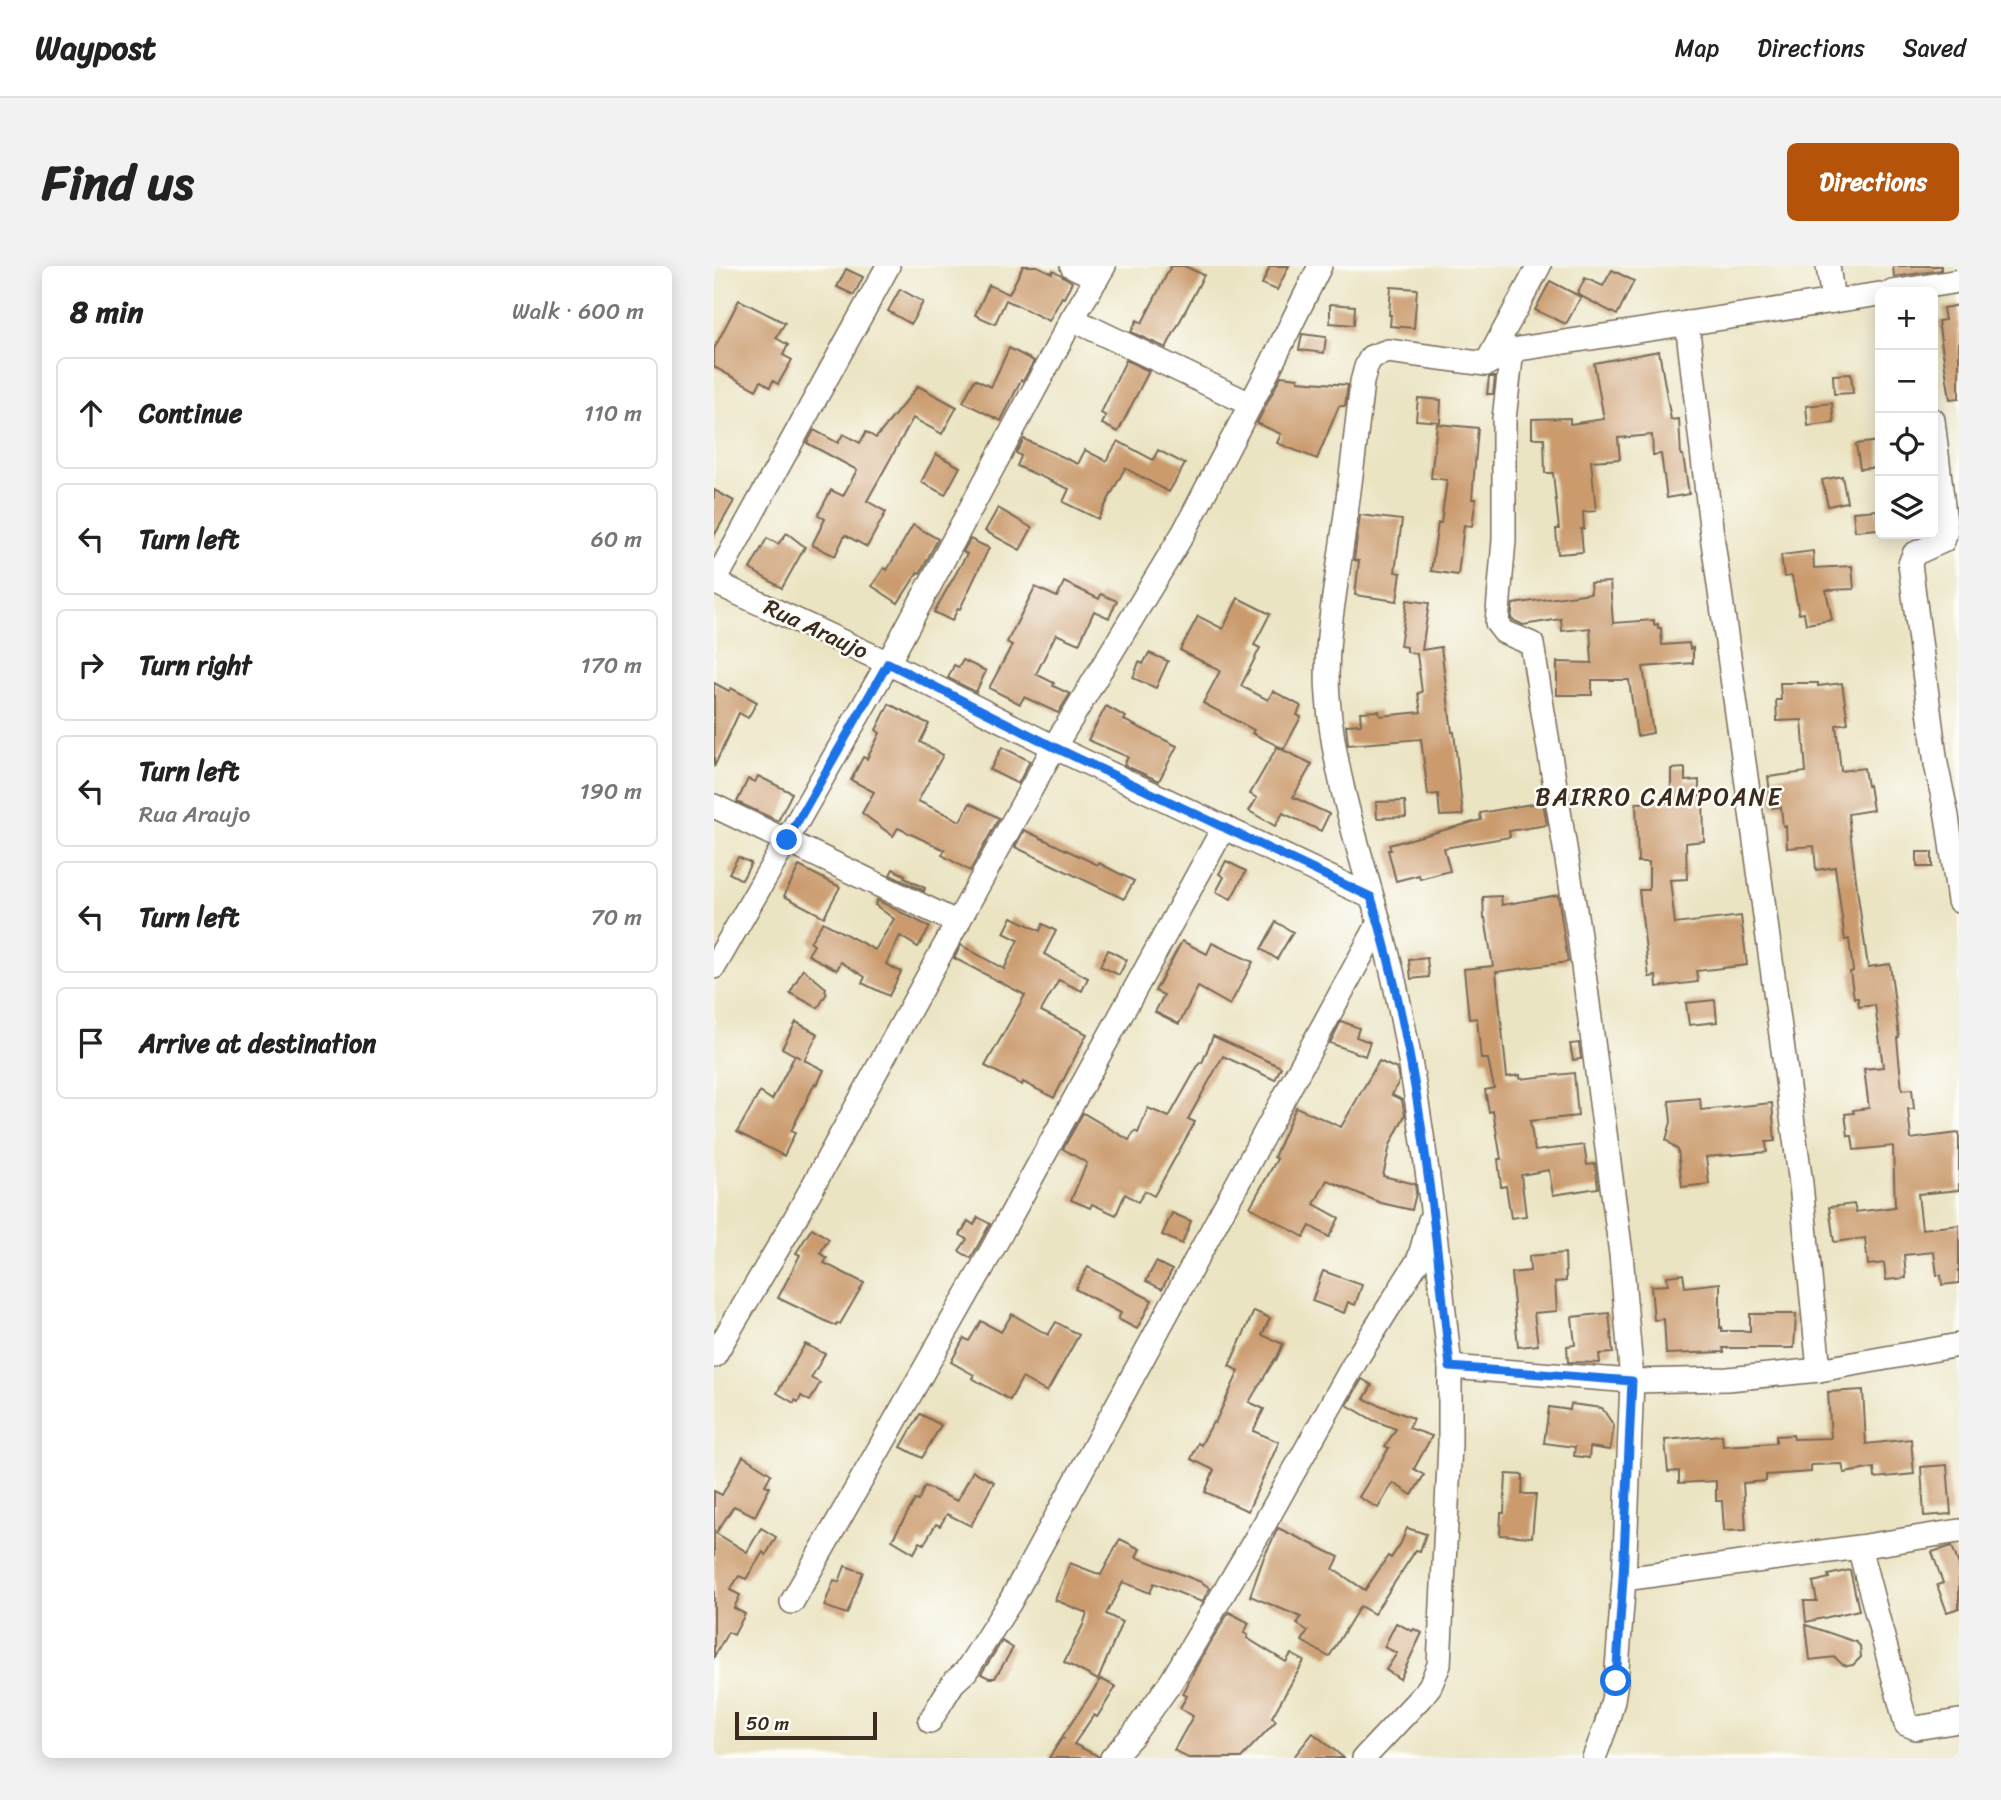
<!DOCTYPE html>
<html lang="en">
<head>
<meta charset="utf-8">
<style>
	:root { --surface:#fff; --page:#f2f2f2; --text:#222; --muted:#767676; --line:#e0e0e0; --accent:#b45309 }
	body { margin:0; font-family:Sriracha,sans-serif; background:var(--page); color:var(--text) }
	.controls { position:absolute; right:21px; top:21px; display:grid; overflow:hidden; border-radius:10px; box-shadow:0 4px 18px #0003 }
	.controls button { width:63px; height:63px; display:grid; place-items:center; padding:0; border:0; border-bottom:2px solid var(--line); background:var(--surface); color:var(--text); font:35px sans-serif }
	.scale { position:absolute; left:21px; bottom:18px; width:142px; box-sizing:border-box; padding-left:7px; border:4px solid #3b2a1e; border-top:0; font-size:19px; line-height:24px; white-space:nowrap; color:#3b2a1e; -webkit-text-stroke:5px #fdfcf7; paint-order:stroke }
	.stop { position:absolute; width:21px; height:21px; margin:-16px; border:5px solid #1a73e8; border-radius:50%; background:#fff }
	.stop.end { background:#1a73e8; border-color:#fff; box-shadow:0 2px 7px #0008 }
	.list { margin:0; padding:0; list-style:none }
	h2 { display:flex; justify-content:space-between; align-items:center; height:91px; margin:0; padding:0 28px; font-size:30px }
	h2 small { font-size:23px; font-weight:400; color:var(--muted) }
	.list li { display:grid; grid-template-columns:46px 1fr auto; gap:21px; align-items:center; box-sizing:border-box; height:112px; margin:0 14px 14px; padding:0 14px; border:2px solid var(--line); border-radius:10px }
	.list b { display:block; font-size:26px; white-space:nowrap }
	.list p { margin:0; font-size:23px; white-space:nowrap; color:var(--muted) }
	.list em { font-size:23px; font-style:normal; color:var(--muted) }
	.icon { flex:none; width:38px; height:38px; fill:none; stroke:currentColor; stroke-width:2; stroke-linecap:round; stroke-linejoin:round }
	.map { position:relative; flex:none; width:1245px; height:1492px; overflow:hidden; border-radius:10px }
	header { display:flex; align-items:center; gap:42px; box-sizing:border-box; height:98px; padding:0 35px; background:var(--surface); border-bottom:2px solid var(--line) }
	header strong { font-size:33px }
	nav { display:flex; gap:38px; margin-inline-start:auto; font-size:24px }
	.intro { display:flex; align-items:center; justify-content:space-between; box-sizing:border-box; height:168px; padding:0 42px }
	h1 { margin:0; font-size:49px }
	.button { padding:18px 32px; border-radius:10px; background:var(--accent); color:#fff; font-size:24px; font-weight:700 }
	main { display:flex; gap:42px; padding:0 42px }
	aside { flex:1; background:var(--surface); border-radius:10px; box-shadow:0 4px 18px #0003 }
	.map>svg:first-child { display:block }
	.building { fill:#cb9b6e }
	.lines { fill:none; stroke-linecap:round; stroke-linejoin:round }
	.street-casing { stroke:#796b58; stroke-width:26 }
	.street { stroke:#fff; stroke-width:23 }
	.route { stroke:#1a73e8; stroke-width:9 }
	.labels { text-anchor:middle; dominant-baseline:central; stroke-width:5; stroke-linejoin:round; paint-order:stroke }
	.street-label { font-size:23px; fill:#3b2a1e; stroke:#fdfcf7 }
	.neighbourhood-label { font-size:24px; letter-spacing:2px; fill:#3b2a1e; stroke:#fdfcf7 }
</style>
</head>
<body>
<header>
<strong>Waypost</strong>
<nav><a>Map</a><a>Directions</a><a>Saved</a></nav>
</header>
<div class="intro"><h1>Find us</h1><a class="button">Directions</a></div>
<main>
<aside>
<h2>8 min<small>Walk · 600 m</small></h2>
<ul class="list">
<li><svg class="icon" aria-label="ahead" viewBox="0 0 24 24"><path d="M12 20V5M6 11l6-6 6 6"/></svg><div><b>Continue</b></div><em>110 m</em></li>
<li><svg class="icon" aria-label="left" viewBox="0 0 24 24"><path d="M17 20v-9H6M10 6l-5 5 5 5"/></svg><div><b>Turn left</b></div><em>60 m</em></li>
<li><svg class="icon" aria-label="right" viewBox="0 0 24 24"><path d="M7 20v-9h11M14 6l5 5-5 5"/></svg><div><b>Turn right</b></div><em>170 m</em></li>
<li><svg class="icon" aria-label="left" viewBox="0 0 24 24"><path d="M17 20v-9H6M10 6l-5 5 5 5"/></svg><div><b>Turn left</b><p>Rua Araujo</p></div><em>190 m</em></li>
<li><svg class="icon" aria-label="left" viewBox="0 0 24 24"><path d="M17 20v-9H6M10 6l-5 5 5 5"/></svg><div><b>Turn left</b></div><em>70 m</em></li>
<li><svg class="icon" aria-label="arrive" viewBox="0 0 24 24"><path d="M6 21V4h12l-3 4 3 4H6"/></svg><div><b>Arrive at destination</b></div></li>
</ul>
</aside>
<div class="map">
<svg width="1245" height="1492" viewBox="0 0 1245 1492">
	<rect width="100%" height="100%" fill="#fdfcf7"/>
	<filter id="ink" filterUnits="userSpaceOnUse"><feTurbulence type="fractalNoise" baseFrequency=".0143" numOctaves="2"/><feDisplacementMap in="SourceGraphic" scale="14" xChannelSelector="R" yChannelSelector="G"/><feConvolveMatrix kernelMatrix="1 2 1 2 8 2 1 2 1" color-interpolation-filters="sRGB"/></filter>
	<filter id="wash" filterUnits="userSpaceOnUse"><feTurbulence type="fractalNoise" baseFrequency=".00686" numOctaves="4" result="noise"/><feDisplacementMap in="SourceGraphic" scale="28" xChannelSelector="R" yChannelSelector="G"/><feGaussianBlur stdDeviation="1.57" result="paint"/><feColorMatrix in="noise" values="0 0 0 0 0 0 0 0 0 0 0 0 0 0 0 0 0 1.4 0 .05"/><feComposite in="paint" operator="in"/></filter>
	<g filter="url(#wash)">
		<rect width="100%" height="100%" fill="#ebe4c3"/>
		<g id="blocks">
			<g class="building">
				<polygon points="309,0 323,0 338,7 339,4 358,16 350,32 348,31 335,55 292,34 281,58 261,49 275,19 295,28"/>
				<polygon points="457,0 470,0 490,9 452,82 417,66 423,54 428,57"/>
				<polygon points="556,0 575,0 563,24 548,18"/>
				<polygon points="1179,0 1227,0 1227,4 1180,11"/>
				<polygon points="132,3 149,11 140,29 123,21"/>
				<polygon points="898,4 920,15 903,49 863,28 871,12 889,20"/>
				<polygon points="836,15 867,31 852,58 821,44"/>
				<polygon points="677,21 703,23 700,62 676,60 677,49 675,49"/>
				<polygon points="186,23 209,36 197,58 174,45"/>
				<polygon points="25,34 71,57 62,72 74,79 69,89 78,94 64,118 59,115 56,121 47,115 42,124 0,101 0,83"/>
				<polygon points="616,38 641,40 640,59 616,57"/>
				<polygon points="1245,39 1245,132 1236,133 1224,55 1231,54 1229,42"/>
				<polygon points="588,68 612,71 610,87 585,84"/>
				<polygon points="295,82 320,95 309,115 307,114 287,155 249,136 261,113 277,121"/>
				<polygon points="945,85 957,154 965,153 967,189 969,189 975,228 953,232 947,188 939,189 938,169 904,172 906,193 877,195 882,245 869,246 870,263 867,263 869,286 844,288 842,263 845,263 839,207 831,207 830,172 818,172 818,153 856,152 856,158 890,153 880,97"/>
				<polygon points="412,94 435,105 404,166 388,158 392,150 387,147"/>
				<polygon points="1137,108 1139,127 1120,128 1119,109"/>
				<polygon points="567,110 584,112 584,115 634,119 631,140 625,140 603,193 563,177 567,168 543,157"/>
				<polygon points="775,111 781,111 779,128 773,128"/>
				<polygon points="204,120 243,141 228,168 199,152 153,235 172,246 153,281 131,269 121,290 98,279 111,253 104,249 117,224 129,230 143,204 93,177 100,164 124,177 129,168 146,177 152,166 162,172"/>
				<polygon points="704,132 727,134 726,156 702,154"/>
				<polygon points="1118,137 1120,157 1094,160 1092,140"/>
				<polygon points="723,158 764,162 758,233 762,233 758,260 750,259 744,309 717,305 724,257 727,257 733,214 717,212"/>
				<polygon points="310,173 364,198 371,184 392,195 404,175 439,194 444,184 471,198 455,226 411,202 384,253 349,236 355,223 303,200 307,190 302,187"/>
				<polygon points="1166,175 1166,201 1146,203 1142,178"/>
				<polygon points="222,188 246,201 231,229 207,216"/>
				<polygon points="1128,210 1133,236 1114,240 1108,214"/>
				<polygon points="0,224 20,235 0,270"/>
				<polygon points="284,242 318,262 306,284 271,265"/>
				<polygon points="1163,244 1164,263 1141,265 1139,246"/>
				<polygon points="646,249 688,254 681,306 687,307 683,335 641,329 645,295 640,294"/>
				<polygon points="199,259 224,273 206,307 204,306 184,337 158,320 170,302 173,304"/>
				<polygon points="73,267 91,281 68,322 36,303 53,272 64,278"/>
				<polygon points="256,273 275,282 246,343 244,342 238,355 220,346 253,288 249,286"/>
				<polygon points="1099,285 1100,302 1138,300 1140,323 1112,324 1118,354 1092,358 1090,347 1085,348 1078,310 1070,311 1067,289"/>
				<polygon points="350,316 385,333 387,328 403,335 395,352 380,345 365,378 342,368 322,408 340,417 339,420 356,428 344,447 310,431 306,438 275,422 298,379 293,376 321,321 343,331"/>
				<polygon points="896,316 899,357 940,354 940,359 944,358 944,362 947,362 948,379 975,377 976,383 979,382 979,397 929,401 939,467 923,470 915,414 878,414 878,429 843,429 843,396 878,397 876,362 848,365 847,353 809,359 797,353 799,338 877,327 876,317"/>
				<polygon points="524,332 556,348 540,379 546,382 527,420 554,434 559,425 587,440 583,449 587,451 570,483 538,467 540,464 489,437 506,405 466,384 484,350 509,363"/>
				<polygon points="693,334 715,337 708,384 727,381 738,466 740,466 749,549 726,550 724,528 714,529 707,473 634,479 632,459 647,458 646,446 665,445 666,450 707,446 704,427 708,426 703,388 693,386 693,381 686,380"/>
				<polygon points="435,387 454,395 442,422 419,412 425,396 429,398"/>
				<polygon points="249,394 272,405 262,426 234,412 240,399 245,401"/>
				<polygon points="0,417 15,425 17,422 43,436 34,452 25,447 0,501"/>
				<polygon points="1066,417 1104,417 1104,420 1128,417 1134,457 1122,459 1127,505 1150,502 1153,520 1155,519 1159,544 1134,548 1144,630 1154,701 1176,698 1185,771 1183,772 1188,824 1198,823 1200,843 1194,843 1197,873 1245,867 1245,924 1204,928 1208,963 1245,959 1245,1017 1228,1019 1227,1009 1223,1009 1220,986 1190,989 1192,1012 1172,1014 1170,997 1154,999 1151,972 1120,976 1115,941 1140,938 1142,946 1181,941 1179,880 1140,884 1138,870 1134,870 1131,848 1140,847 1139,844 1155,842 1150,803 1169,801 1161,739 1145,741 1144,732 1140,732 1136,706 1139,705 1135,673 1131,674 1121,601 1102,604 1100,580 1073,582 1072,560 1069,560 1067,541 1058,542 1054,511 1092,506 1088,454 1063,455 1062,434 1067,434"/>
				<polygon points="175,438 215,458 206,476 229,489 204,535 246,555 256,537 285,552 256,605 228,589 231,584 184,562 179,570 148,547 160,526 137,514 149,491 153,493 166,467 162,464"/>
				<polygon points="392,440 412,451 410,454 463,480 445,515 410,499 414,491 374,474"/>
				<polygon points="288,481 316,495 304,518 276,504"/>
				<polygon points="563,481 598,498 579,531 615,548 607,565 569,547 561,560 535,545 543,532 536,528"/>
				<polygon points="971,502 971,515 985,514 985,530 989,530 990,575 972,577 973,613 956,614 961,658 1027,650 1033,699 982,705 984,716 943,721 942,710 935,711 925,624 935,624 935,596 924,596 922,537 957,536 957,503"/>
				<polygon points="44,510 78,527 64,555 23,536 34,513 41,516"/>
				<polygon points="691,535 692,551 663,552 662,536"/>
				<polygon points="829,536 833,559 795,565 796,571 730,582 736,605 706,613 705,609 682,615 674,584 677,584 675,579 767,554 766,547"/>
				<polygon points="310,564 384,599 385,597 420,615 410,633 301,581"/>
				<rect x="1203" y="586" width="15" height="15"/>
				<polygon points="24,591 37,597 28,614 15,607"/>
				<polygon points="512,595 532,605 517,633 502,626 510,611 505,608"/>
				<polygon points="85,600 126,621 110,651 70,630"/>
				<polygon points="179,603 191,609 190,612 211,622 210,625 176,609"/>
				<polygon points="844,629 854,696 782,706 793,811 806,809 806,813 860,807 864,850 816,855 821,885 870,879 873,899 881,898 884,922 839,929 835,904 807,909 812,950 797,952 792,920 787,921 784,893 787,893 779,845 775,846 771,824 780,822 774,793 767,793 763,752 755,753 750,703 779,700 771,652 770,652 769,631 787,630 788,639"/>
				<polygon points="163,634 216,661 204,681 186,670 172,698 187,706 175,730 148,717 151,711 127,696 123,704 94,689 100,679 96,676 109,656 161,684 180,653 161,639"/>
				<polygon points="298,651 326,665 329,658 342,665 330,688 374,712 368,725 345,714 327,745 373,768 340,832 309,816 308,819 271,800 311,729 240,692 247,679 290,703 304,674 290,667"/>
				<polygon points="562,656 579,666 563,693 547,683"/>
				<polygon points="468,675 493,688 498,677 539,696 516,739 484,721 465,758 441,746 450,729 441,725"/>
				<polygon points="394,684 413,694 405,709 386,700"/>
				<polygon points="713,692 715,711 697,713 695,694"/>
				<polygon points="89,703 112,722 111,725 113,727 104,742 76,727"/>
				<polygon points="1001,734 1003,756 975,759 972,737"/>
				<polygon points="627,755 645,762 642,771 656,776 651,790 616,777"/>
				<polygon points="82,756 104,768 90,794 110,804 103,819 101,817 77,865 81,867 70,890 23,866 46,826 58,834 81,789 86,792 68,782"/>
				<polygon points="499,770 567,801 561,814 509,790 474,853 481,856 440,930 431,925 424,936 411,928 402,949 378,938 376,942 357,934 373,897 349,883 369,847 415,874 421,865 424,867 434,842 455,851 486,796 488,797"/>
				<polygon points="865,777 867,793 859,794 856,778"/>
				<polygon points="665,795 683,803 685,815 678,829 688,834 691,849 676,879 669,910 701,918 702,927 698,944 667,937 613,914 600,938 625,952 615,971 596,960 590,971 536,941 563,893 560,891 582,841 627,861"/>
				<polygon points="986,832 987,844 1058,837 1061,875 1052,876 1053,886 992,891 995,918 968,921 964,884 952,874 957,856 955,835"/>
				<polygon points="458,947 477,955 468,978 448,969"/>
				<polygon points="264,951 276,958 257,992 245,985 253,973 246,969 254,955 260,959"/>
				<polygon points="98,962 115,973 106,987 113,992 110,997 150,1017 126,1058 123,1057 122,1060 64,1032 86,989 82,987"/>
				<polygon points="851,987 852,1015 841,1016 843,1045 820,1047 824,1079 804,1081 797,1007 816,1005 815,990"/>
				<polygon points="442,996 458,1004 448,1023 432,1015"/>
				<polygon points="374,1001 438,1034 423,1063 404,1053 407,1047 361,1023"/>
				<polygon points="609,1005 648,1019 641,1039 634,1036 630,1047 598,1035"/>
				<polygon points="969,1008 971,1021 1006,1017 1006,1062 1008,1061 1008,1065 1036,1065 1036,1048 1082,1048 1080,1082 1009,1082 1010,1086 952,1088 950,1053 940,1054 937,1020 954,1019 953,1010"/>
				<polygon points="540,1045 556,1052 548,1069 569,1078 562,1094 561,1093 535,1136 550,1143 539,1165 565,1176 534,1245 491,1226 500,1204 477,1193 484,1177 487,1179 499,1156 501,1157 525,1105 515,1100"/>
				<polygon points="895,1047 899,1087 885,1088 886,1097 854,1096 853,1080 861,1079 858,1051"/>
				<polygon points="298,1048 334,1069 342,1056 365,1069 333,1126 308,1112 296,1134 258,1112 260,1109 237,1096 250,1072 255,1075 267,1055 287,1066"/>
				<polygon points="91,1078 111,1088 97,1112 106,1117 96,1135 87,1130 84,1136 81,1134 80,1137 63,1127"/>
				<polygon points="648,1113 658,1119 650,1133 699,1152 695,1162 718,1170 700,1203 710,1209 698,1229 679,1217 664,1242 645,1231 675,1182 671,1180 682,1163 659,1154 633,1139"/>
				<polygon points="1149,1124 1152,1178 1197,1173 1200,1208 1161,1212 1160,1202 1130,1207 1128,1198 1097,1199 1097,1206 1052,1209 1052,1215 1029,1217 1032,1264 1010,1265 1008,1235 1002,1235 1002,1215 965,1217 965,1205 954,1206 951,1174 1008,1169 1009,1180 1062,1177 1062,1170 1079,1169 1080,1173 1117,1172 1114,1126"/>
				<polygon points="857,1138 888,1142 900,1160 896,1184 876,1181 875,1192 860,1190 861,1181 830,1177 835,1141 856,1144"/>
				<polygon points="206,1148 227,1159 208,1192 187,1181"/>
				<polygon points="29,1190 57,1208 51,1219 56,1221 41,1250 20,1240 2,1267 33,1286 47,1262 62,1271 52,1289 49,1286 32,1313 25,1310 16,1324 26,1329 20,1342 31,1348 20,1369 14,1366 0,1391 0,1225 8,1229"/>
				<polygon points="1233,1199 1237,1248 1210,1250 1207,1201"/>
				<polygon points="259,1205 280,1216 257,1260 233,1248 226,1260 222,1258 210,1278 206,1276 200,1287 178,1274 201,1234 204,1235 211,1220 243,1235"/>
				<polygon points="792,1208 809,1209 808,1228 822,1228 818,1271 786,1269 787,1247 790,1247"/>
				<polygon points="564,1262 625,1291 619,1303 651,1324 674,1290 677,1292 687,1277 693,1262 712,1268 706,1285 702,1284 660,1348 646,1340 615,1391 588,1375 594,1365 583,1358 587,1351 536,1330 550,1291"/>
				<polygon points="406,1273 426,1283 422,1291 487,1316 496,1322 488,1336 440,1317 436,1327 409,1316 392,1348 408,1356 384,1414 350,1396 369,1359 373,1347 341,1334 356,1297 387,1309"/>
				<polygon points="1238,1280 1245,1299 1245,1342 1233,1346 1223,1319 1229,1317 1218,1286"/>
				<polygon points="131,1300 149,1306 133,1348 110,1340 120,1314 125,1316"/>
				<polygon points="1136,1304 1145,1344 1092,1356 1090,1335 1103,1335 1099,1316 1115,1312 1114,1309"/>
				<polygon points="515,1346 535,1357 530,1367 534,1369 533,1372 572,1396 577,1388 590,1395 558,1451 562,1455 527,1492 474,1492 460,1484 479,1450 466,1442 473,1430 469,1428 482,1401"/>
				<polygon points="682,1357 698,1365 700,1363 708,1367 686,1413 672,1404 683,1387 670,1381"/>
				<polygon points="1092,1359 1142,1376 1146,1380 1147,1391 1139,1399 1133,1400 1127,1398 1121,1391 1096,1394"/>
				<polygon points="288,1375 299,1382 281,1412 275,1412 267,1408"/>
				<polygon points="387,1413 402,1421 383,1451 380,1449 360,1478 384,1490 384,1492 335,1492 348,1472 351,1473 348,1471"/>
				<polygon points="599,1467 630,1492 579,1492"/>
			</g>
		</g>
	</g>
	<g filter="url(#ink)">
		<use href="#blocks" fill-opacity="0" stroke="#796b58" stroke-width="2"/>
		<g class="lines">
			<g class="street-casing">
				<g id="street">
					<polyline points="358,0 383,12"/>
					<polyline points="1114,0 1119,35"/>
					<polyline points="1178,26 1245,15"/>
					<path d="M 1166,28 L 798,84 L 772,98 L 674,85 L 657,91 L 652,101 L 648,116 C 642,172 635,228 627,284 C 620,333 610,382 614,431 C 621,528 659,620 680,714 C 708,841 722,971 736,1101 L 918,1115 L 1014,1113 L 1105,1104 L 1245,1079"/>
					<polyline points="358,53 536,138"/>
					<polyline points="973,57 998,269 1040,568 1087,918 1105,1104"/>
					<polyline points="798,84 790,153 790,274 783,357 790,366 818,378 864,662 907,988 918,1115 910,1313 902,1415 899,1434 892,1460 880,1492"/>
					<polyline points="772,98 825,0"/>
					<polyline points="1219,154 1232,265 1229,275 1200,288 1196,298 1222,498 1233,550 1245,635"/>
					<polyline points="0,316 174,397 340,481 657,631"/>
					<polyline points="0,317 174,0"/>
					<polyline points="0,540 244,657"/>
					<polyline points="0,701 174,397 358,53 390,0"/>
					<polyline points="0,1090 77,960 340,481 470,266 554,105 606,0"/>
					<polyline points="1145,1281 1192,1458 1202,1462 1245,1455"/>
					<polyline points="910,1313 1145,1281 1245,1265"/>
					<polyline points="78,1336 268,1002 510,561"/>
					<polyline points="216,1455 229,1433 239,1417 252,1405 296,1336 665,657"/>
					<polyline points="398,1492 419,1469 457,1416 551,1257 645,1089 705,993 716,954"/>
					<polyline points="650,1492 709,1429 716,1420 725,1399 736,1178 736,1101"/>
				</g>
			</g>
			<use href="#street" class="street"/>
		</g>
	</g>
	<g class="lines" filter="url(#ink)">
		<path class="route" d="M 73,574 L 174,397 L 340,481 L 657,631 C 704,783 719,943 736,1101 L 918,1115 L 909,1312 L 902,1415"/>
	</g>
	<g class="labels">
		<g class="street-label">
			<text transform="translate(102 363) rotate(25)">Rua Araujo</text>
		</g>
		<g class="neighbourhood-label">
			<text x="945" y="531">BAIRRO CAMPOANE</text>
		</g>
	</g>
</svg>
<div class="controls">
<button>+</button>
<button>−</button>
<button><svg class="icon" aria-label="locate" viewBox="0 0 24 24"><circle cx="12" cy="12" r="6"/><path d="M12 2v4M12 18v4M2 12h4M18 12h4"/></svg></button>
<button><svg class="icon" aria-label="layers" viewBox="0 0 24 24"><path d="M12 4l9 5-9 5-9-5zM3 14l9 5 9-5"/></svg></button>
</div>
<div class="scale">50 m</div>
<div class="stop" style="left:902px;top:1415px"></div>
<div class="stop end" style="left:73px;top:574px"></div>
</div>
</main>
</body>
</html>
